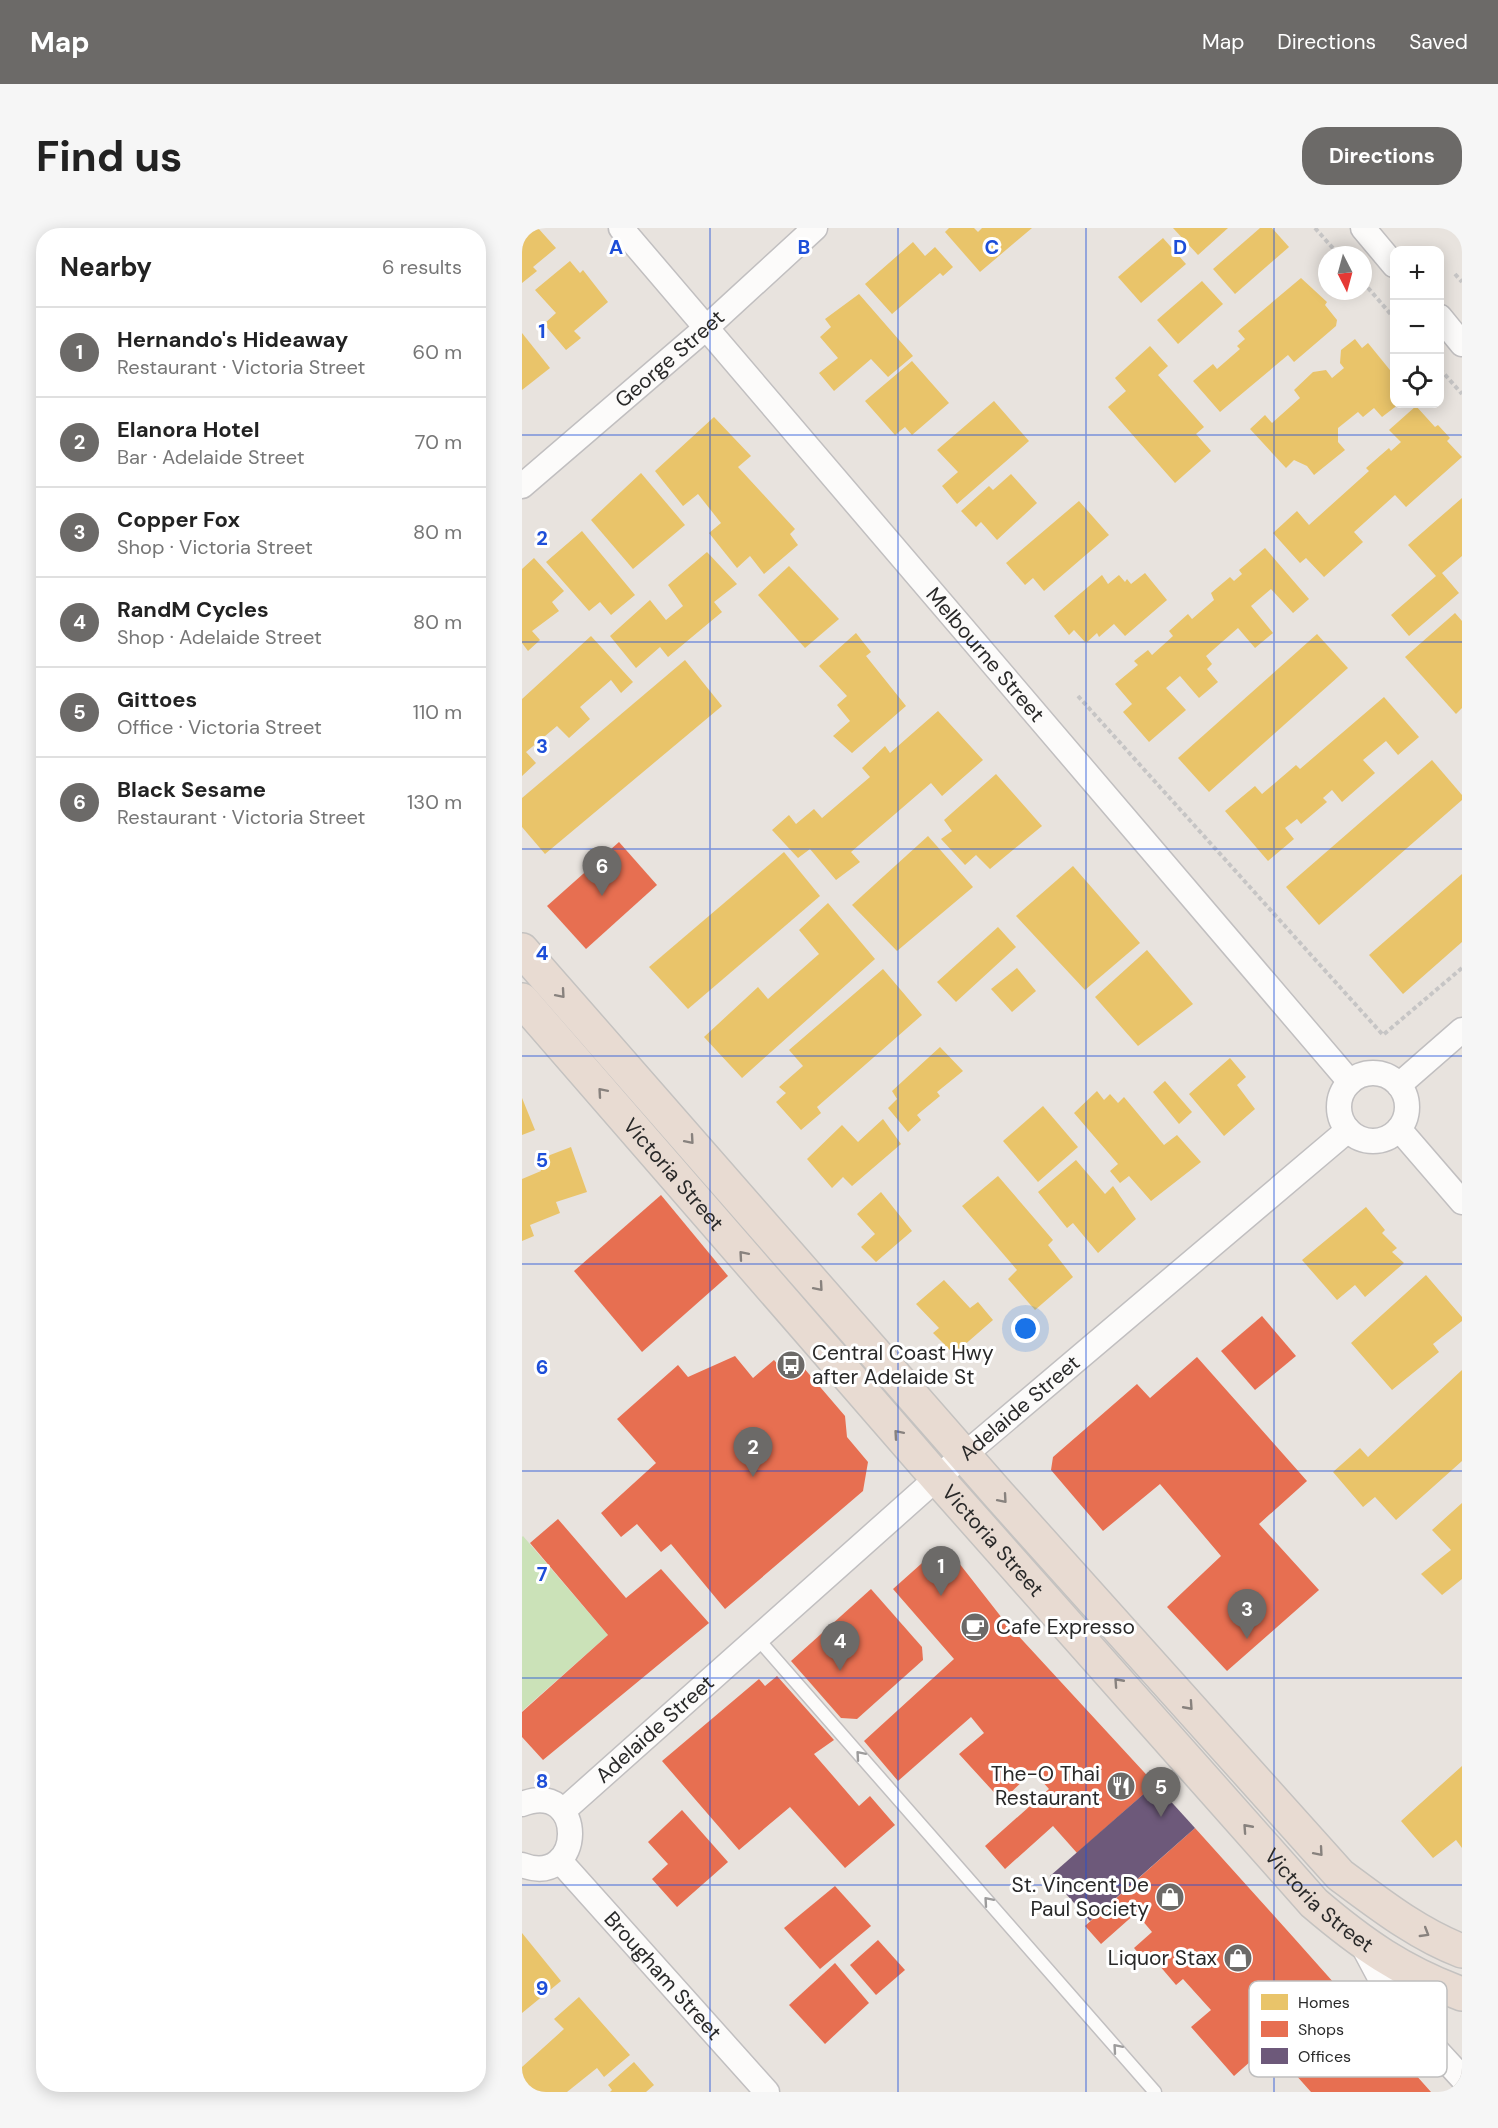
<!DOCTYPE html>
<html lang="en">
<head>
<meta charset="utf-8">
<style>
	:root { --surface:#fff; --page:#f6f6f6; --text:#222; --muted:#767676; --line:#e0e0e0; --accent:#6c6a68 }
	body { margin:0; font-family:"DM Sans",sans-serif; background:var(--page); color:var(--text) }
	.controls { position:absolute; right:18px; top:18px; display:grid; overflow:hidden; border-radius:12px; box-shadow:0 3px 15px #0003 }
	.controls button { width:54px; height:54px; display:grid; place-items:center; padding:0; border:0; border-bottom:2px solid var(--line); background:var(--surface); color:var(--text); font:30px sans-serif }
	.compass { position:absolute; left:796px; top:18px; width:54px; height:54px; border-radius:50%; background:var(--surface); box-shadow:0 3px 15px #0003; rotate:174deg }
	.you { position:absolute; left:504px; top:1101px; width:21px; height:21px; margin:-15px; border:4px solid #fff; border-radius:50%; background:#1a73e8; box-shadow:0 0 0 9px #1a73e833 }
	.badge { display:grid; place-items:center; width:39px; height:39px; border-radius:50%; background:var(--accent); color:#fff; font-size:20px; font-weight:700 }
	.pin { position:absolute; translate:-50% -50px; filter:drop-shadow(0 2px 3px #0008) }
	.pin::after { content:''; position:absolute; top:32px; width:21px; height:18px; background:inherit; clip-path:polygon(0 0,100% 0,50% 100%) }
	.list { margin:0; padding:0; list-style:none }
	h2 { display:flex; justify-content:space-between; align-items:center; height:78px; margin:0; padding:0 24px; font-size:26px }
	h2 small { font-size:20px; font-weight:400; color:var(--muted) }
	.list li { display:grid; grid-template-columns:39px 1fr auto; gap:18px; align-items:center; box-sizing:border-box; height:90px; padding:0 24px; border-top:2px solid var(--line) }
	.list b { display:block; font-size:22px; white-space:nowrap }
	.list p { margin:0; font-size:20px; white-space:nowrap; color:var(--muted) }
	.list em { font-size:20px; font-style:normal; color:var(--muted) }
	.icon { flex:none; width:33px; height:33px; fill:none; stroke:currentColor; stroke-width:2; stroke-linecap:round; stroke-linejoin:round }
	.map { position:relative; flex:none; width:940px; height:1864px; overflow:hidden; border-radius:24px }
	header { display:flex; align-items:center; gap:36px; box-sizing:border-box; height:84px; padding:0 30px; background:var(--accent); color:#fff }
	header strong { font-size:28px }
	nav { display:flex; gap:33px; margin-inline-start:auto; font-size:21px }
	.intro { display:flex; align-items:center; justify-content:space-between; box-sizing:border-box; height:144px; padding:0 36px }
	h1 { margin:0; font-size:42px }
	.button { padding:15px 27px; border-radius:24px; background:var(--accent); color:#fff; font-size:21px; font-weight:700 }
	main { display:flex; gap:36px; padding:0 36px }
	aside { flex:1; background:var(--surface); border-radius:24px; box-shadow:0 3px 15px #0003 }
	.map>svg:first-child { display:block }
	.green { fill:#cbe2b8 }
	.homes { fill:#e9c46a }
	.shops { fill:#e76f51 }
	.offices { fill:#6d597a }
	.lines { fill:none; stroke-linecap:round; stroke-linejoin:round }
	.lane-casing { stroke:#c1bfc0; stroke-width:15 }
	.street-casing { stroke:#c1bfc0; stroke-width:27 }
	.highway-casing { stroke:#c4c2c0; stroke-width:36 }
	.path { stroke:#c6c5c5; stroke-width:4; stroke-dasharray:4.5 3; stroke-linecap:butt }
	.lane { stroke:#fcfbfa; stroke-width:12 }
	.street { stroke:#fcfbfa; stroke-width:24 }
	.highway { stroke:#e8dbd2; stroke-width:33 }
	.oneway { stroke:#88827e }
	.oneway2 { stroke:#9d9c9c }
	.grid { fill:none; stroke:#1d4ed8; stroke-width:1.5; stroke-opacity:0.55 }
	.labels { text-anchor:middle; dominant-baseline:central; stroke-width:6; stroke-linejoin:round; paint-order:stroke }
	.street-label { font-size:21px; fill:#292929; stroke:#fff }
	.poi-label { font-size:21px; fill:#292929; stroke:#fff; text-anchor:end }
	.key { fill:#fff; stroke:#bfbfbf; stroke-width:1.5 }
	.key-label { font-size:16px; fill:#292929 }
	.grid-label { font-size:20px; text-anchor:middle; font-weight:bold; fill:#1d4ed8; stroke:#fff; stroke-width:6; stroke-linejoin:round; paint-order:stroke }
</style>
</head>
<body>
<header>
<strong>Map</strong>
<nav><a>Map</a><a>Directions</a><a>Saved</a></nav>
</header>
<div class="intro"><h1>Find us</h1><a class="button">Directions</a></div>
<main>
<aside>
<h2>Nearby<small>6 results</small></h2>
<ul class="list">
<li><span class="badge">1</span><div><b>Hernando's Hideaway</b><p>Restaurant · Victoria Street</p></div><em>60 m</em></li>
<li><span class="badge">2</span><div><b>Elanora Hotel</b><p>Bar · Adelaide Street</p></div><em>70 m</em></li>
<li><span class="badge">3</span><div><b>Copper Fox</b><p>Shop · Victoria Street</p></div><em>80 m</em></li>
<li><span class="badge">4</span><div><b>RandM Cycles</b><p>Shop · Adelaide Street</p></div><em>80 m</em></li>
<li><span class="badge">5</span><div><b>Gittoes</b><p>Office · Victoria Street</p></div><em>110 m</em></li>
<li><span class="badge">6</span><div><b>Black Sesame</b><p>Restaurant · Victoria Street</p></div><em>130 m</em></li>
</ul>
</aside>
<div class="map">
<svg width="940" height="1864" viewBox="0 0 940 1864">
	<rect width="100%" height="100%" fill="#e8e3de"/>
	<polygon class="green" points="1,1308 86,1407 0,1483 0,1309"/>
	<g class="homes">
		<polygon points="0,0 16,0 34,20 11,39 15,43 0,55"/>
		<polygon points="427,0 452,0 456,4 460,0 510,0 458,44 423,4"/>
		<polygon points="651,0 706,0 676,27"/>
		<polygon points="738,0 750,0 767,19 713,66 691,41"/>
		<polygon points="641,10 664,36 619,75 596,49"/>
		<polygon points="391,14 403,28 413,19 431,39 421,48 418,45 370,86 343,56"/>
		<polygon points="48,33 58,45 61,42 86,74 52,103 59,110 44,122 22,96 34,85 13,62"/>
		<polygon points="779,50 805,74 803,77 815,92 814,98 772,134 766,127 698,184 671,153 691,136 695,141 718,121 715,118 723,111 716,103"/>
		<polygon points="680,53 701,76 656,116 635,92"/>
		<polygon points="337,66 391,128 366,149 349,131 312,163 297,145 316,130 298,109 309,99 303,91"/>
		<polygon points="0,105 28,140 0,162"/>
		<polygon points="833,111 840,120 846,115 872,147 872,176 877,176 860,189 852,180 841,189 836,184 816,200 816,214 823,222 792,247 785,238 772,232 764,240 728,201 743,187 750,195 778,170 772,162 791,144 804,142 810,150 822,140 818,135 819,122"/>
		<polygon points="628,118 646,138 636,147 682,199 674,206 689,223 653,255 586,179 604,163 593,150"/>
		<polygon points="390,133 427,175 390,207 383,199 373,207 343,173"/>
		<polygon points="472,173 507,213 435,276 420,258 436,244 415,222"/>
		<polygon points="894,178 913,199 916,197 928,210 925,213 940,229 884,279 873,267 832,304 841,314 802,349 784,330 778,335 751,305 775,283 787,297 847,243 844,240 867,220 869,223 879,214 867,202"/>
		<polygon points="192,189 229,228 216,239 273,301 268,306 276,317 242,346 228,328 215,340 187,305 199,295 176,266 161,278 133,243"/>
		<polygon points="119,245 163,297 111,341 69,292"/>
		<polygon points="489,246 515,275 475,312 459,294 454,299 439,283 467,258 471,262"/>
		<polygon points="940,270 940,328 920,345 937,365 887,408 869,387 914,348 886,317"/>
		<polygon points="557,273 587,307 522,363 511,350 503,357 484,335"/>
		<polygon points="60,303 113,367 89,387 78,374 67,383 24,334"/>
		<polygon points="743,320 787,371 771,385 749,361 729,378 751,405 733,420 716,400 684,428 690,436 685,441 696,454 677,470 658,448 644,460 664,482 627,514 601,484 610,476 593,456 616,437 612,433 626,422 630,427 651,408 647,403 666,386 670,391 692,372 689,365 708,349 712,353 720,346 717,342"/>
		<polygon points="185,324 215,356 192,374 200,384 146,429 138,419 114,440 88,408 128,372 144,392 161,378 146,357"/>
		<polygon points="12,330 42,363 30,374 37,383 10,403 18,412 6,423 0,415 0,341"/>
		<polygon points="267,338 317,391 283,420 236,367"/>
		<polygon points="623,345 645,372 603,408 592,396 577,409 575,405 564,415 552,402 547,407 532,388 580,347 586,356 597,347 603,354 605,351 609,356"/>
		<polygon points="933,385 940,393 940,480 934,486 883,429"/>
		<polygon points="334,405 349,424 344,428 384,478 330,525 311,508 328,493 315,477 325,468 297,438"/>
		<polygon points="795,406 826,440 687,564 656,530"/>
		<polygon points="69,408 111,454 99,465 89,452 58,479 68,491 47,510 35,498 4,524 14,535 0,548 0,471"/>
		<polygon points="163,432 200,478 23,626 0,599 0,570"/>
		<polygon points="862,469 897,509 876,527 864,513 841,532 853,545 820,574 810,562 801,570 805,574 779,596 775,591 763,600 772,611 746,633 703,583 733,558 740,566 774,537 778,541"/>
		<polygon points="416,483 461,532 420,568 409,555 329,624 338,634 314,652 288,621 276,630 250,602 267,587 274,596 292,581 300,590 348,549 340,540 363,518 368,525"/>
		<polygon points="910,532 940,567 940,572 797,697 764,659"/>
		<polygon points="474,546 520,598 468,641 454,627 443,637 419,611 430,603 422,592"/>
		<polygon points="406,608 451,659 375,723 330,677"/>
		<polygon points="262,624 298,668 166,781 127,739"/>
		<polygon points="551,638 618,715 563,762 494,688"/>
		<polygon points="940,646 940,714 881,766 847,727"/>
		<polygon points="306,675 353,731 220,850 182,809 236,759 246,771 297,726 277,702"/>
		<polygon points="476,699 494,719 434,774 415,754"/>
		<polygon points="625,722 671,776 616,818 573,769"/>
		<polygon points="495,740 514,763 490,784 469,761"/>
		<polygon points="361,741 400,787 295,879 299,885 279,902 254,874 264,865 257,859 281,838 267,822"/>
		<polygon points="418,819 441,843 415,864 418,868 395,887 399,892 386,904 366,880 375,871 370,863"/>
		<polygon points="708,830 724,849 715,857 733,881 702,908 667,866"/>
		<polygon points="643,853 670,884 657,896 631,864"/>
		<polygon points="575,863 582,872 588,866 596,875 602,869 642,917 655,907 679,934 629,973 607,948 598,955 588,943 596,936 552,885"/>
		<polygon points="0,870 13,902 0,907"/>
		<polygon points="521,878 556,919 516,954 481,913"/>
		<polygon points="361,891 379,916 330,958 321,949 310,960 285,931 320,897 336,914"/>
		<polygon points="49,919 65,964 34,974 38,985 8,997 12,1008 0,1013 0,951 19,943 15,932"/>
		<polygon points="554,932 583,966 591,958 614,991 576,1025 551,995 545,1000 516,964"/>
		<polygon points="476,948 531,1012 526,1017 551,1049 513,1082 486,1051 495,1042 440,978"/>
		<polygon points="359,964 390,1003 354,1034 339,1019 353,1006 335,986"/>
		<polygon points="844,979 863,1002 860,1005 875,1020 870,1024 882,1035 843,1069 833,1057 815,1072 780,1032"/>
		<polygon points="904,1047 940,1089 940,1093 911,1116 917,1124 870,1162 829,1115"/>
		<polygon points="422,1052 448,1080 456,1074 471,1092 432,1126 411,1105 417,1100 394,1076"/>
		<polygon points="940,1142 940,1233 874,1292 853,1269 841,1279 811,1244 838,1220 846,1229"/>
		<polygon points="940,1275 940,1351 920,1367 899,1346 929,1322 910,1302"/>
		<polygon points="940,1538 940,1620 934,1612 911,1630 879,1593"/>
		<polygon points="0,1705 39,1753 0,1785"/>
		<polygon points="57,1769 108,1827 82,1849 75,1840 45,1864 0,1864 0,1839 42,1801 32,1791"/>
		<polygon points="112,1834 132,1857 124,1864 88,1864 90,1862 86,1857"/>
	</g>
	<g class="shops">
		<polygon points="97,614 135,657 64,721 25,678"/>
		<polygon points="139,967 206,1048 120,1124 52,1043"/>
		<polygon points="740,1088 774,1128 733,1162 699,1123"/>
		<polygon points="213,1128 231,1150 252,1132 261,1142 281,1139 323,1188 325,1209 346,1234 341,1263 203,1381 149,1316 139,1324 115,1296 99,1309 79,1285 134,1235 95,1191 156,1137 166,1149"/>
		<polygon points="675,1129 785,1253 737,1296 797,1362 705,1443 645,1379 699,1328 638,1256 581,1303 529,1242 531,1229 615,1156 628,1170"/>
		<polygon points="36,1291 104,1370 139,1341 187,1395 21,1532 0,1509 0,1484 86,1407 8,1315"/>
		<polygon points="418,1319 426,1321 480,1390 633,1556 555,1625 531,1598 483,1641 463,1618 527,1561 511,1543 480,1573 437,1526 462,1505 449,1489 376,1553 342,1513 432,1431 371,1361"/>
		<polygon points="349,1361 400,1419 401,1432 335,1491 319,1490 269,1433"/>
		<polygon points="255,1448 312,1512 292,1526 337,1578 348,1568 373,1597 323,1640 268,1579 217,1622 140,1533 237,1451 243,1458"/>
		<polygon points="160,1582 206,1634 155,1679 130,1651 146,1636 126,1614"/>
		<polygon points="673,1600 772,1710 909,1864 789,1864 747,1817 712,1848 669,1799 689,1782 661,1751 654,1757 631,1730 625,1735 612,1720 630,1704 614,1685 579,1716 563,1698"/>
		<polygon points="313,1658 349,1698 298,1741 262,1700"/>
		<polygon points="356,1712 383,1742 354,1767 328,1737"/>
		<polygon points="313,1735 347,1775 303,1816 267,1777"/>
	</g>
	<polygon class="offices" points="633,1556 673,1600 568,1693 528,1648"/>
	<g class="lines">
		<g class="lane-casing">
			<polyline id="lane" points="235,1410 633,1864"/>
		</g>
		<g class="street-casing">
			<g id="street">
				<path id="s1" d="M 99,0 L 828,854"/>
				<polyline points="841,0 872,37"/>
				<polyline points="918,89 940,116"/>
				<path id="s2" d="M 0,258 L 184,100 L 293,0"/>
				<circle cx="851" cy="879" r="34"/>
				<polyline points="877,857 940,802"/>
				<polyline points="877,901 940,974"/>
				<path d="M 0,1576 C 65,1551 63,1661 0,1637"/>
				<path id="s3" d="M 41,1583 L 415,1250 L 826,902"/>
				<path id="s4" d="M 38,1633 L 245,1864"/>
				<polyline points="840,1716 872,1776 940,1850"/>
			</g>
		</g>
		<g class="highway-casing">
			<g id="highway">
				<path d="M 0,722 L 477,1267 L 818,1647 C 856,1675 895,1706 940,1723"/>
				<path id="s5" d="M 0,772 L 415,1250 L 792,1675 C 840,1716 880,1744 940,1766"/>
			</g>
		</g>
		<g class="path">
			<polyline points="793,0 817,27"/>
			<polyline points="933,46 940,54"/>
			<polyline points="841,54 872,90"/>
			<polyline points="918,141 940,166"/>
			<polyline points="556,468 861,807 940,740"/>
		</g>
		<use href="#lane" class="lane"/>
		<use href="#street" class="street"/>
		<use href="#highway" class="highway"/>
	</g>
	<defs><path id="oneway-chevron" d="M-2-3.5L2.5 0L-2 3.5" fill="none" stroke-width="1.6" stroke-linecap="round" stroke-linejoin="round" transform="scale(1.5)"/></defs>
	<g class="oneway">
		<use href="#oneway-chevron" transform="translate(39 766) rotate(49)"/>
		<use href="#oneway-chevron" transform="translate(80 864) rotate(-131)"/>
		<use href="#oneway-chevron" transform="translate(168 912) rotate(49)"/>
		<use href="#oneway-chevron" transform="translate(221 1027) rotate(-131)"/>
		<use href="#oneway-chevron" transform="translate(297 1059) rotate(49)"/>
		<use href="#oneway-chevron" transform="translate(376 1206) rotate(-131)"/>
		<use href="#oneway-chevron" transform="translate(481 1271) rotate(49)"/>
		<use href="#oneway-chevron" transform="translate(596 1454) rotate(-132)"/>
		<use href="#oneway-chevron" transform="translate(667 1478) rotate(48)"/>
		<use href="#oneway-chevron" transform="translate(725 1600) rotate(-132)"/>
		<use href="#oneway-chevron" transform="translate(797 1624) rotate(49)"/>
		<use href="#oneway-chevron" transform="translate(903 1705) rotate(31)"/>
	</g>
	<g class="oneway2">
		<use href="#oneway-chevron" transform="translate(338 1527) rotate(-131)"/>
		<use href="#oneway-chevron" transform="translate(466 1673) rotate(-131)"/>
		<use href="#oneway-chevron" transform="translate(595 1820) rotate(-131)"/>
	</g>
	<path class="grid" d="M 188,0 L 188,1864M 376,0 L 376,1864M 564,0 L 564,1864M 752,0 L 752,1864M 0,207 L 940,207M 0,414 L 940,414M 0,621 L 940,621M 0,828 L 940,828M 0,1036 L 940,1036M 0,1243 L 940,1243M 0,1450 L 940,1450M 0,1657 L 940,1657"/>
	<defs>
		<g id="bus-disc" transform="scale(1.5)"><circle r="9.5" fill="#6c6a68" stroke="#fff"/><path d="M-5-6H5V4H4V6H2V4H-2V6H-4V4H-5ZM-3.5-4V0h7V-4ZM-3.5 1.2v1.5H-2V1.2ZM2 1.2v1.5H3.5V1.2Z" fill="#fff"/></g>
		<g id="cafe-disc" transform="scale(1.5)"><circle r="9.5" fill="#6c6a68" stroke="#fff"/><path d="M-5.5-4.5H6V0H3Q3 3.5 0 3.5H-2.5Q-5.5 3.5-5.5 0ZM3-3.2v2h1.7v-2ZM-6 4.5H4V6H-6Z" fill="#fff"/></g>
		<g id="restaurant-disc" transform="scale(1.5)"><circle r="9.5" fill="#6c6a68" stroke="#fff"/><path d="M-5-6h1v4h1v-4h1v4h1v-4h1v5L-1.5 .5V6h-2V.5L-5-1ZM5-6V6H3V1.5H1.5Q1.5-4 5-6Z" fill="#fff"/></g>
		<g id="shop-disc" transform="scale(1.5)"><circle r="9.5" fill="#6c6a68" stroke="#fff"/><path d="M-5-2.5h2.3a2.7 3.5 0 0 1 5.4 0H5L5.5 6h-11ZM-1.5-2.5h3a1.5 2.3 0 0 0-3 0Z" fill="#fff"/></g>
	</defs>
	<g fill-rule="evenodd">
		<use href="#bus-disc" x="269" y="1137"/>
		<use href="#cafe-disc" x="453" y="1399"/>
		<use href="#restaurant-disc" x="599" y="1558"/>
		<use href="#shop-disc" x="648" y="1669"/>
		<use href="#shop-disc" x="716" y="1730"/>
	</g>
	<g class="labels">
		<g class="street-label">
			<text stroke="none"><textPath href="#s2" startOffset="195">George Street</textPath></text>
			<text stroke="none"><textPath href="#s1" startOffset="561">Melbourne Street</textPath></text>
			<text stroke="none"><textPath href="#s5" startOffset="231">Victoria Street</textPath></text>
			<text stroke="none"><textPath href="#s3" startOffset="609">Adelaide Street</textPath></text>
			<text stroke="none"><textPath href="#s5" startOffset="717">Victoria Street</textPath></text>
			<text stroke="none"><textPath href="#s3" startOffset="123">Adelaide Street</textPath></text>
			<text stroke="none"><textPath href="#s5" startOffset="1203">Victoria Street</textPath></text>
			<text stroke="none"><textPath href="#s4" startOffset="154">Brougham Street</textPath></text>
		</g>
		<g class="poi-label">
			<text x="290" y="1125" text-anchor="start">Central Coast Hwy<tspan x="290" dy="24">after Adelaide St</tspan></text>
			<text x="474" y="1399" text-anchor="start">Cafe Expresso</text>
			<text x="578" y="1546">The-O Thai<tspan x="578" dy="24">Restaurant</tspan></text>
			<text x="627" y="1657">St. Vincent De<tspan x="627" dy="24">Paul Society</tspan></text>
			<text x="695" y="1730">Liquor Stax</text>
		</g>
	</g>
	<rect x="727" y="1753" width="198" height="96" rx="9" class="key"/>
	<rect x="739" y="1766" width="27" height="16" fill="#e9c46a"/>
	<rect x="739" y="1793" width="27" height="16" fill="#e76f51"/>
	<rect x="739" y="1820" width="27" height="16" fill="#6d597a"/>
	<g class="key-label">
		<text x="776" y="1780">Homes</text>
		<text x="776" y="1807">Shops</text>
		<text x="776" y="1834">Offices</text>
	</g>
	<g class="grid-label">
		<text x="94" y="26">A</text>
		<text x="282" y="26">B</text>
		<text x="470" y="26">C</text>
		<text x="658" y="26">D</text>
		<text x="20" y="110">1</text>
		<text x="20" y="317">2</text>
		<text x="20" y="525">3</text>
		<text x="20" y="732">4</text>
		<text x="20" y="939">5</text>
		<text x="20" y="1146">6</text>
		<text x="20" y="1353">7</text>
		<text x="20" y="1560">8</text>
		<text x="20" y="1767">9</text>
	</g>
</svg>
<div class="controls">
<button>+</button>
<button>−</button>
<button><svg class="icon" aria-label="locate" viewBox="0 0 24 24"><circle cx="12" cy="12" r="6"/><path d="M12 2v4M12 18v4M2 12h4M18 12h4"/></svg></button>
</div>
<svg class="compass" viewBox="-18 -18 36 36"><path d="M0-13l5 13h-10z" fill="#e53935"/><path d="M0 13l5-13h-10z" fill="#767676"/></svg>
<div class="you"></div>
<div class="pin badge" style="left:419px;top:1368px">1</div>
<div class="pin badge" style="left:231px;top:1249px">2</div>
<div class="pin badge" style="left:725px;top:1411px">3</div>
<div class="pin badge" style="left:318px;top:1443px">4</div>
<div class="pin badge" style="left:639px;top:1589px">5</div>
<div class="pin badge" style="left:80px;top:668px">6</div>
</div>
</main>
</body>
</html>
